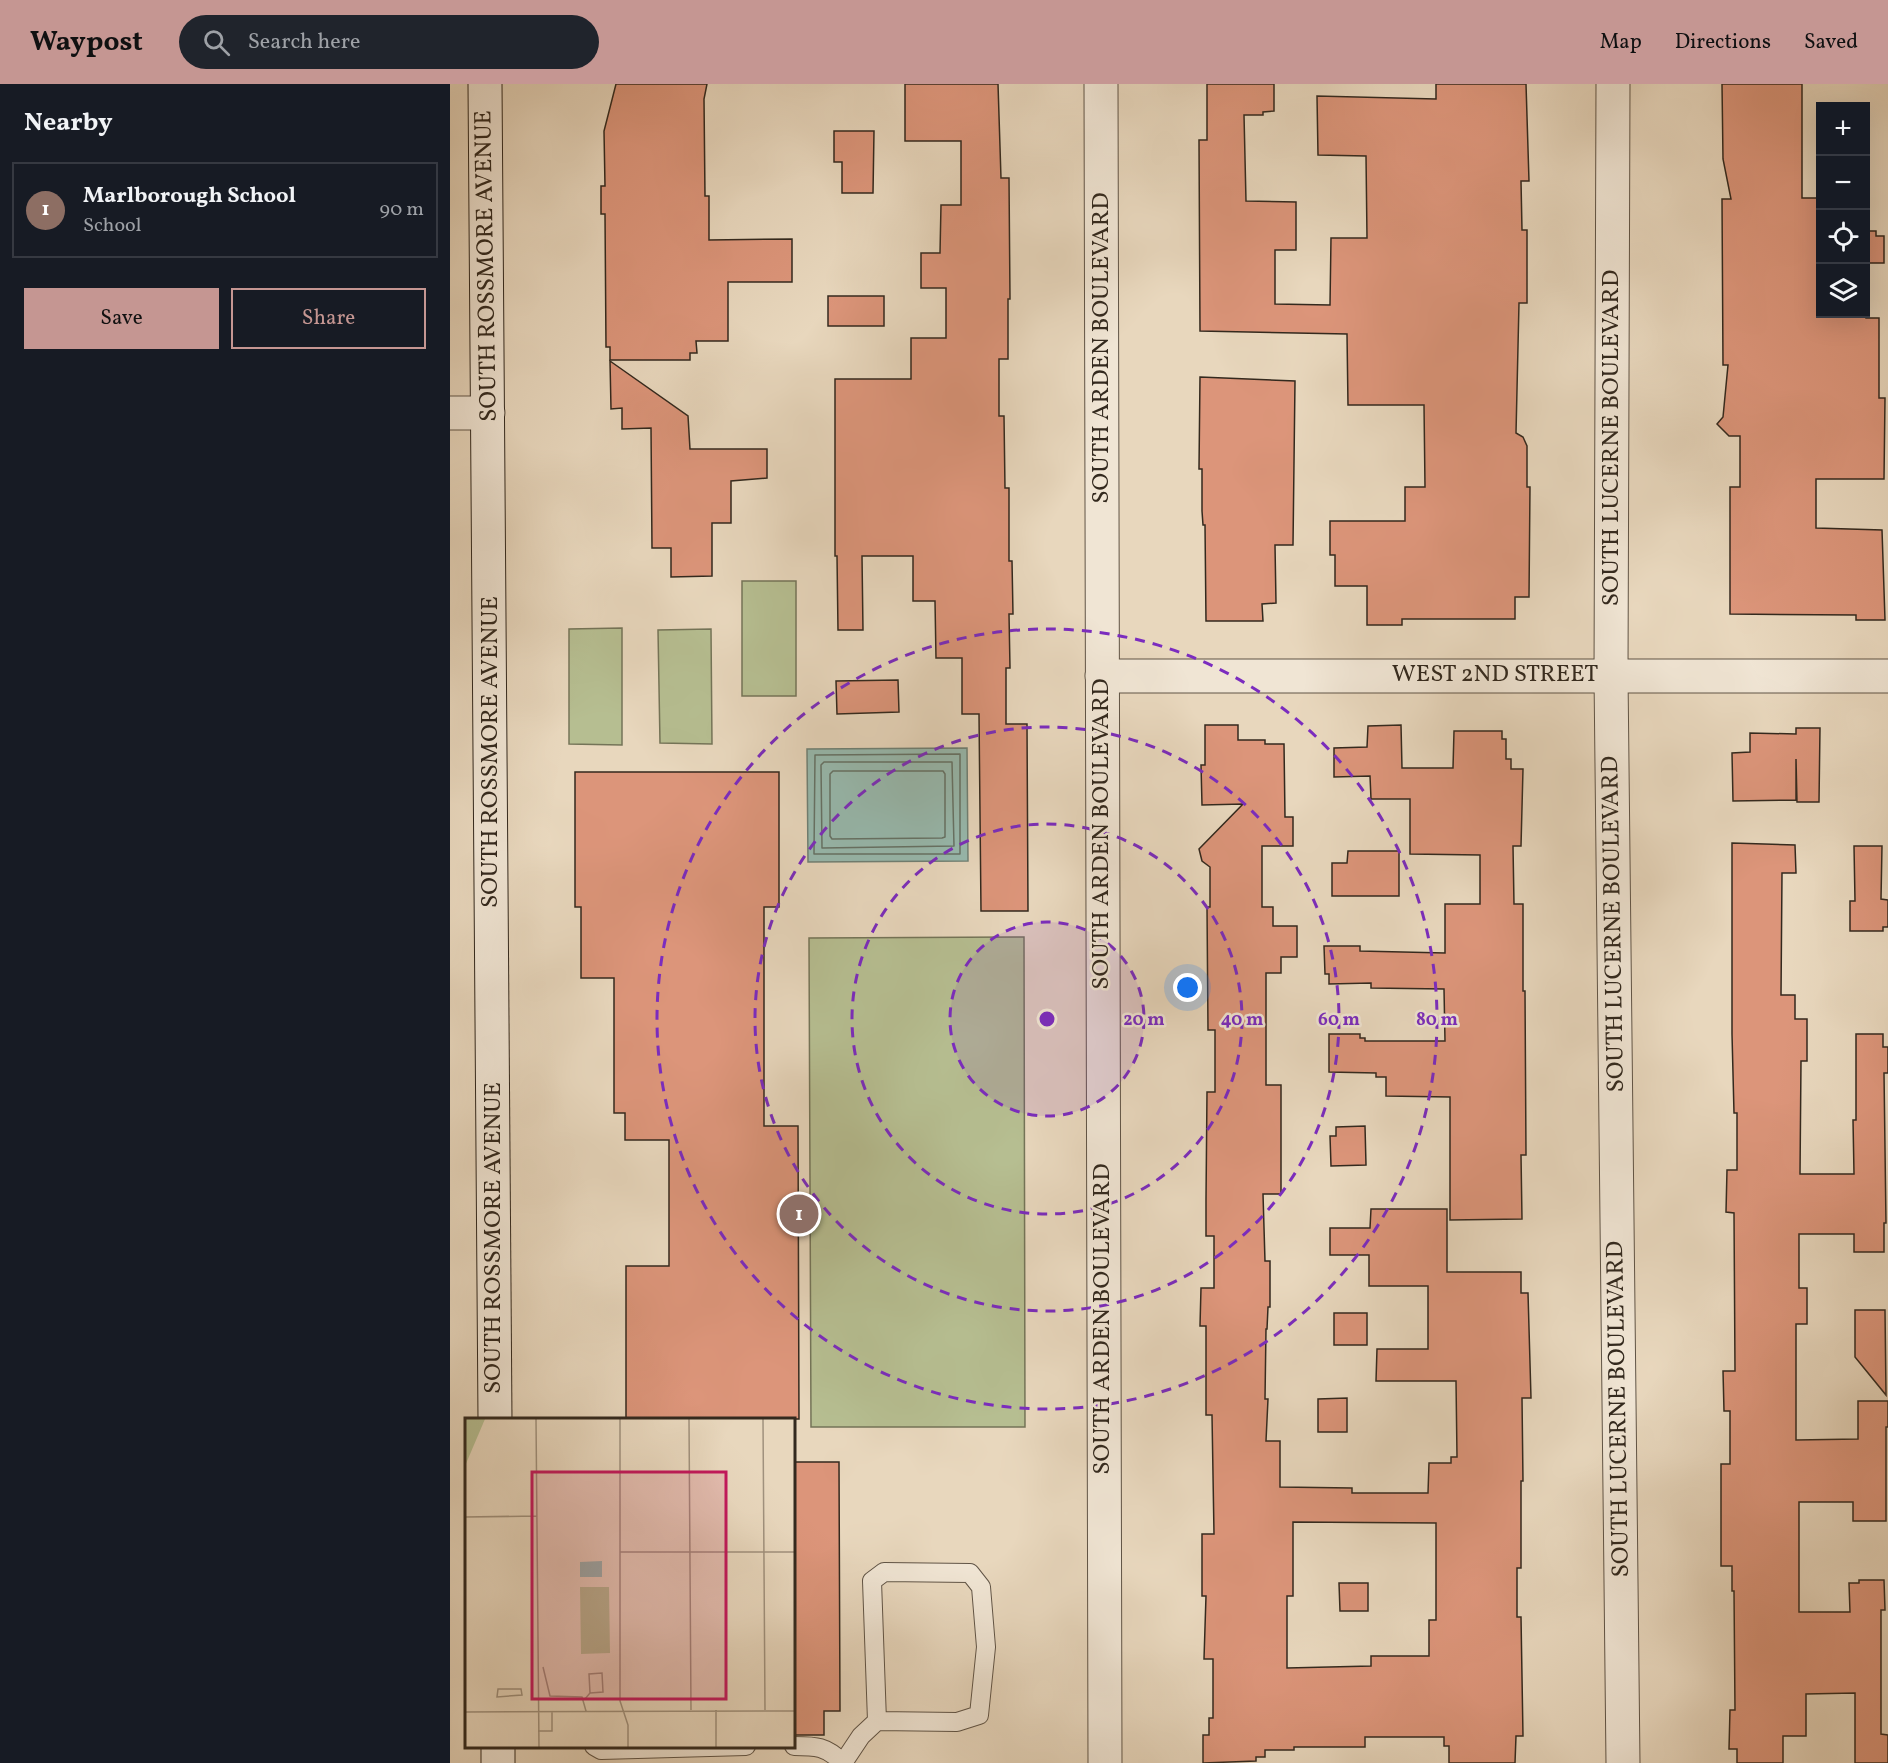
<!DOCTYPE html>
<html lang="en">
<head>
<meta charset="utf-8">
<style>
	:root { --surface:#171b24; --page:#20242c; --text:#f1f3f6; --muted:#9ea1a6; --line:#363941; --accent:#c59692 }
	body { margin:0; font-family:Vollkorn,serif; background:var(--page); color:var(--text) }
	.controls { position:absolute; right:18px; top:18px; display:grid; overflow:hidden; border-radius:0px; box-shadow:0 6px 24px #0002 }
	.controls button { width:54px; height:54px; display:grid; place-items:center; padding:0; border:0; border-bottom:2px solid var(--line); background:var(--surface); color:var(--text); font:30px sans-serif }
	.you { position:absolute; left:738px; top:904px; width:21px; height:21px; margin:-15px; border:4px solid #fff; border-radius:50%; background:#1a73e8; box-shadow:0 0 0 9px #1a73e833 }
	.badge { display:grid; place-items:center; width:39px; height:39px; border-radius:50%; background:var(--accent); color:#fff; font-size:20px; font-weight:700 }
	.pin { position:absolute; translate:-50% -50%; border:3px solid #fff; box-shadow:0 2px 6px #0006 }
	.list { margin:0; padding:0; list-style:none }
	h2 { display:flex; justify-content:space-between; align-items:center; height:78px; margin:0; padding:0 24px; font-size:26px }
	h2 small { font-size:20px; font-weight:400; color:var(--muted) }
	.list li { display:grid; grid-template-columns:39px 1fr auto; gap:18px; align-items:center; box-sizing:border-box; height:96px; margin:0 12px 12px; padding:0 12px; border:2px solid var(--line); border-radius:0px }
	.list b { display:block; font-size:22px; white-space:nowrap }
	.list p { margin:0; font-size:20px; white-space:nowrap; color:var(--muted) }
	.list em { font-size:20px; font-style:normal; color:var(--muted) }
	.actions { display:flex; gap:12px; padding:18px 24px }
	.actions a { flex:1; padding:14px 0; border:2px solid var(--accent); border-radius:0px; text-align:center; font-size:21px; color:var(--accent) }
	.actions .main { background:var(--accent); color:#111 }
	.icon { flex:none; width:33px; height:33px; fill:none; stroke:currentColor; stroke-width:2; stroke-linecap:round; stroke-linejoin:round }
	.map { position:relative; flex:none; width:1438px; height:1679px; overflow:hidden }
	header { display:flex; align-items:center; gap:36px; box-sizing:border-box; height:84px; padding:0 30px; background:var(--accent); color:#111 }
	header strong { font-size:28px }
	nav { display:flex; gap:33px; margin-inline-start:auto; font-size:21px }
	.search { width:420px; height:54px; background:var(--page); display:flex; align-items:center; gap:15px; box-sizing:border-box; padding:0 21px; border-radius:33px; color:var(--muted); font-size:22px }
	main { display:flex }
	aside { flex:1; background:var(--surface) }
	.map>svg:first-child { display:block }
	.green { fill:#b6be91; stroke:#747458; stroke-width:1.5 }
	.water { fill:#97baaf; stroke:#6f8075; stroke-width:1.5 }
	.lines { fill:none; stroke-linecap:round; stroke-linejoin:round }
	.shore { stroke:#657266; stroke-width:1.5 }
	.building { fill:#dc957a; stroke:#33291e; stroke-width:1.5; fill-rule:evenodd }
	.service-casing { stroke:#605446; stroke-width:20 }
	.minor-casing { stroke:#605446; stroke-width:35 }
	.tertiary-casing { stroke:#605446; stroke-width:35 }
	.secondary-casing { stroke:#33291e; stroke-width:35 }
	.service { stroke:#f0e5d4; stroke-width:18 }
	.minor { stroke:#f0e5d4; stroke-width:33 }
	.tertiary { stroke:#f0e5d4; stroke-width:33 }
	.secondary { stroke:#f0e5d4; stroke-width:33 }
	.ring { fill:none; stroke:#7b2cbf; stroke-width:3; stroke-dasharray:10 8 }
	.labels { text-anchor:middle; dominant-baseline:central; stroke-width:5; stroke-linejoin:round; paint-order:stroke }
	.street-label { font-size:24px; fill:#33291e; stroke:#f0e5d4 }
	.inset-road { fill:none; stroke:#a0917d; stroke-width:1.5 }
	.view { fill:#c2185b; fill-opacity:0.15; stroke:#c2185b; stroke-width:3 }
	.inset-edge { fill:none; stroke:#33291e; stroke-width:3 }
	.centre { fill:#7b2cbf; stroke:#f0e5d4; stroke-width:3 }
	.ring-label { font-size:18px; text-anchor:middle; font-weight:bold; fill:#7b2cbf; stroke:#f0e5d4; stroke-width:5; stroke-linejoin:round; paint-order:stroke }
</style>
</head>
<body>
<header>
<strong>Waypost</strong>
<div class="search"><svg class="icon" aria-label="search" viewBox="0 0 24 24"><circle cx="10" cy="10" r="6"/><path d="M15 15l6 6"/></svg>Search here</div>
<nav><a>Map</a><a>Directions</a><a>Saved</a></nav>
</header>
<main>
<aside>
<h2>Nearby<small></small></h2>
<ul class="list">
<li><span class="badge" style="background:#8d6e63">1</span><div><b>Marlborough School</b><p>School</p></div><em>90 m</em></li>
</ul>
<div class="actions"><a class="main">Save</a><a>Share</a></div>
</aside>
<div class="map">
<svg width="1438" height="1679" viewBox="0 0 1438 1679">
	<rect width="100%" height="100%" fill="#e8d7bd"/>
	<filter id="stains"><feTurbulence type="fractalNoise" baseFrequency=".00333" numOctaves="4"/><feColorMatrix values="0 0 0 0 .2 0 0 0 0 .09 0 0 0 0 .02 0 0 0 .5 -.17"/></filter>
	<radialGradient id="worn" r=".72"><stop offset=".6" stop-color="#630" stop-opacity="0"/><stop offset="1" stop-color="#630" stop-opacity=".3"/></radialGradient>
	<g class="green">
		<rect x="292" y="497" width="54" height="115"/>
		<polygon points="172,544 172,661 119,660 119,545"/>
		<polygon points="261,545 262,660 210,659 208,546"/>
		<polygon points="574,853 575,1343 361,1343 359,854"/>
	</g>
	<polygon class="water" points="517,664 518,777 358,778 357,665"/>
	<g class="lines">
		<g class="shore">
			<polygon points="510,670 510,770 364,770 365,671"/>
			<polygon points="374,678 502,678 504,762 372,764 371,681"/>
			<polygon points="383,687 493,687 495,690 495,753 492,754 382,755 380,752 380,690"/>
		</g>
	</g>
	<g class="building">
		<polygon points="166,0 257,0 254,15 255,112 259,112 259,156 342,155 342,198 278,198 278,257 246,257 247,269 240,269 240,276 160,276 160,263 156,263 155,130 151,130 151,102 155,102 154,47"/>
		<polygon points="455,0 548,0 551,94 559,94 560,215 558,215 558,275 549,275 549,332 554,332 555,404 559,404 559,477 562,477 563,530 559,530 560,584 556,584 556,640 577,640 578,827 531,827 529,630 512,630 512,574 486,574 485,517 463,517 463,472 412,472 413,546 388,546 387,472 385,472 385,295 461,295 461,254 496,254 496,204 471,204 471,169 490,169 491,121 511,121 511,57 455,57"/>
		<polygon points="757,0 824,0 824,27 813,28 813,31 794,31 796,117 846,118 846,166 825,166 825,220 880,221 881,154 917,154 916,72 868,71 867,12 986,15 986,0 1076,0 1079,97 1071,97 1072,146 1077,146 1077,219 1069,219 1066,349 1073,353 1077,362 1077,403 1080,403 1079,513 1065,513 1065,535 952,535 952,541 917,541 917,502 885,502 885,471 880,471 880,437 955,437 955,403 975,403 974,321 898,321 897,250 750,247 749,56 757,56"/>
		<polygon points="1272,0 1352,0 1352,114 1371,114 1371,230 1416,230 1416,147 1426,147 1426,152 1434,152 1434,179 1416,179 1416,234 1429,234 1429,314 1435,314 1434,395 1366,395 1366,444 1432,446 1435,536 1406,536 1406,531 1280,530 1280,403 1290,403 1290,352 1279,352 1267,340 1273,333 1278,281 1273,281 1272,115 1281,115 1273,75"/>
		<polygon points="384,47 424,47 423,109 392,109 392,78 384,78"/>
		<rect x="378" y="212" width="56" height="30"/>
		<polygon points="160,277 238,332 240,365 317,365 317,394 281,397 281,439 262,439 262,492 221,493 221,464 202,464 201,344 172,345 172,324 161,325"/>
		<polygon points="750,293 845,297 843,461 825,461 826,519 812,520 813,537 756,537 755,441 753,441 752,427 752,385 749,385"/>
		<polygon points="448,596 449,628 387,630 386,597"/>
		<path d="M 755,641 L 788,641 L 788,656 L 815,656 L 815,660 L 834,660 L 835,733 L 843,733 L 843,762 L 812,762 L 812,823 L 823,823 L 823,842 L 847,842 L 847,873 L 831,873 L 831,889 L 816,889 L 816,1001 L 831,1001 L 831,1110 L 813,1110 L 815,1177 L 820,1177 L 820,1223 L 818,1223 L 817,1245 L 816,1245 L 815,1315 L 818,1315 L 816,1357 L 830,1357 L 830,1403 L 902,1404 L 902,1409 L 978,1409 L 979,1379 L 1001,1379 L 1001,1373 L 1007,1373 L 1006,1297 L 926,1297 L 927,1265 L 978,1265 L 978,1202 L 919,1202 L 919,1171 L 880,1171 L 880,1144 L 920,1144 L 921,1125 L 997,1125 L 997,1188 L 1071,1188 L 1071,1209 L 1078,1209 L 1081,1314 L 1072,1314 L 1073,1397 L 1071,1397 L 1071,1484 L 1067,1484 L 1067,1533 L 1071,1533 L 1073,1652 L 1066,1652 L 1065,1679 L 999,1679 L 999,1662 L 994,1662 L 994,1653 L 915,1653 L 915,1663 L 844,1663 L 844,1666 L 815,1666 L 815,1673 L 806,1673 L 806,1677 L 753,1679 L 753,1651 L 759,1651 L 759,1634 L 763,1634 L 763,1575 L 754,1575 L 756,1512 L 752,1512 L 752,1450 L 764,1450 L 762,1331 L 756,1331 L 756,1242 L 750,1242 L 751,1204 L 764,1204 L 764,1152 L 756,1152 L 756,1116 L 757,1008 L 765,1008 L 765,946 L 758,946 L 757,823 L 760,823 L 760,783 L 752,777 L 749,765 L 793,720 L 752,721 L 751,681 L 755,681 ZM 843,1438 L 986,1439 L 986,1536 L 979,1536 L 979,1572 L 921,1572 L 921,1582 L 837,1584 L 837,1512 L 843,1512 Z"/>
		<polygon points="951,641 952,684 1003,684 1004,647 1052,647 1052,655 1056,655 1056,675 1061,675 1061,685 1073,685 1071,762 1063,762 1064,820 1073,820 1073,907 1075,907 1076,1071 1071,1071 1072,1135 1000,1136 1000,1013 936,1012 936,993 926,993 926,989 879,988 879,950 910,950 910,954 915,954 915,957 995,957 994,905 921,904 921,899 879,900 879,890 875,890 874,862 910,862 910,867 995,869 995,820 1030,820 1030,771 960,770 960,715 921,715 920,692 884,693 884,664 917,663 918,642"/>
		<polygon points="1346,644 1370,644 1369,718 1347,718 1346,675 1346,716 1283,717 1282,669 1300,668 1300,649 1346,650"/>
		<polygon points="125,688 329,688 329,823 314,823 314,1042 348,1042 349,1335 176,1335 176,1182 219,1182 219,1056 175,1056 175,1029 164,1029 164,894 131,894 131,823 125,823"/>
		<polygon points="1282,759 1345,761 1346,789 1332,789 1331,911 1345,911 1345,935 1357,935 1357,977 1351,977 1350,1090 1404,1090 1403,1036 1406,1036 1406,950 1433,950 1433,963 1438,963 1438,989 1434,989 1436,1139 1434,1139 1434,1168 1404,1168 1404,1150 1349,1150 1349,1204 1357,1204 1357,1240 1346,1240 1346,1356 1408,1355 1408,1317 1438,1317 1438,1343 1436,1343 1436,1437 1403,1437 1403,1418 1349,1418 1349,1528 1400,1528 1399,1499 1409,1499 1409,1496 1434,1496 1435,1526 1431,1526 1431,1650 1438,1651 1438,1679 1405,1679 1405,1609 1356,1610 1356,1652 1333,1652 1333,1679 1287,1679 1287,1665 1279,1665 1280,1626 1285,1626 1284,1507 1282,1507 1282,1482 1271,1482 1271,1380 1280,1380 1280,1327 1274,1327 1273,1287 1285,1287 1284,1129 1276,1128 1277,1086 1287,1086 1287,1029 1284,1029 1282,950"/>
		<polygon points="1404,762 1432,762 1431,815 1438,816 1438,843 1433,843 1433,847 1400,847 1400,817 1405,817"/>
		<polygon points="898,767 949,767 949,812 882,812 882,779 897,779"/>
		<polygon points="915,1042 916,1081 881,1082 880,1052 886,1052 886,1043"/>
		<polygon points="1405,1226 1435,1226 1436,1311 1405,1273"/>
		<rect x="884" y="1229" width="33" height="32"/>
		<polygon points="897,1314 897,1348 868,1348 868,1315"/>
		<polygon points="344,1378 389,1378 390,1627 374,1627 374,1651 344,1651"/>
		<polygon points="889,1499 918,1499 918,1527 890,1527"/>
	</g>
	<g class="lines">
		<g class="service-casing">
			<g id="service">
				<polyline points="144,1662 151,1666 296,1662"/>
				<path d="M 344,1662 C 366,1662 376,1662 393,1679"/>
				<polyline points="393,1679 411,1652 427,1637 507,1638 529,1631 536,1563 531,1503 520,1489 434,1488 422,1497 427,1637"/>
			</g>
		</g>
		<g class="minor-casing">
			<g id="minor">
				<polyline points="1163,0 1161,591 1173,1679"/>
				<polyline points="0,329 38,329"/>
				<polyline points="652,592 1438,592"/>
			</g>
		</g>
		<g class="tertiary-casing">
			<polyline id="tertiary" points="651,0 655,1679"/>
		</g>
		<g class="secondary-casing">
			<g id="secondary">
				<polyline points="35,0 45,1336"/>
				<polyline points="48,1662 48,1679"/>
			</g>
		</g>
		<use href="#service" class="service"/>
		<use href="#minor" class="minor"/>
		<use href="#tertiary" class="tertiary"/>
		<use href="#secondary" class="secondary"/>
	</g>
	<circle cx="597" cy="935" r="97" fill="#7b2cbf" fill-opacity=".12"/>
	<g class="ring">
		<circle cx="597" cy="935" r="97"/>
		<circle cx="597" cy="935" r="195"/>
		<circle cx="597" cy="935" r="292"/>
		<circle cx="597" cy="935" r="390"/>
	</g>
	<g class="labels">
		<g class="street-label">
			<text transform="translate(37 182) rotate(-91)">SOUTH ROSSMORE AVENUE</text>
			<text transform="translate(652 264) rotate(-90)">SOUTH ARDEN BOULEVARD</text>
			<text transform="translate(1162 354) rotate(-90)">SOUTH LUCERNE BOULEVARD</text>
			<text x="1045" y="591">WEST 2ND STREET</text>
			<text transform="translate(41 668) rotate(-90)">SOUTH ROSSMORE AVENUE</text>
			<text transform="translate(652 750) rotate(-90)">SOUTH ARDEN BOULEVARD</text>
			<text transform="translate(1164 840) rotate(-91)">SOUTH LUCERNE BOULEVARD</text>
			<text transform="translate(44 1154) rotate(-90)">SOUTH ROSSMORE AVENUE</text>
			<text transform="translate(653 1235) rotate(-90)">SOUTH ARDEN BOULEVARD</text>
			<text transform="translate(1169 1325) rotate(-91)">SOUTH LUCERNE BOULEVARD</text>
		</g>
	</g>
	<g transform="translate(15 1334)">
		<rect width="330" height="330" fill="#e8d7bd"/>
		<path d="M 0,1 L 20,1 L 0,48 ZM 115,169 L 144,169 L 145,235 L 116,236 Z" fill="#b6be91"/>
		<path d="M 137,143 L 137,159 L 115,159 L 115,144 Z" fill="#97baaf"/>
		<path class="inset-road" d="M 71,1 L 74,329M 155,1 L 155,283 L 163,307 L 163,329M 224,1 L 226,292M 298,1 L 300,292M 0,99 L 72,98M 155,134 L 330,134M 78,249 L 85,278 L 117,279 L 121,293M 33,271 L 56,271 L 57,277 L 32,279 ZM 120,281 L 125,275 L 124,256 L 137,255 L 138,274 L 125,275M 251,292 L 251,329M 0,294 L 330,293M 73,313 L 87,313 L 87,293"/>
		<path class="view" d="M 67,54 L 261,54 L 261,281 L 67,281 Z"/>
		<rect width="330" height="330" class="inset-edge"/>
	</g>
	<circle cx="597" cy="935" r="9" class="centre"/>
	<g class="ring-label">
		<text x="694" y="941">20 m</text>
		<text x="792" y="941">40 m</text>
		<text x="889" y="941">60 m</text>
		<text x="987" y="941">80 m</text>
	</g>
	<rect width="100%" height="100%" filter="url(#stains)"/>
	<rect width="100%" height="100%" fill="url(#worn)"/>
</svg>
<div class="controls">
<button>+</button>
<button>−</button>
<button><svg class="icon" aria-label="locate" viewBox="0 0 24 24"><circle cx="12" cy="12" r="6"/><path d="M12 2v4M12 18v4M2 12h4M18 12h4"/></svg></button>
<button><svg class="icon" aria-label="layers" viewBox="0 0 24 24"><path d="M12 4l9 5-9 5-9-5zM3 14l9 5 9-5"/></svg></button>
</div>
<div class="you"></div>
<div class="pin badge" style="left:349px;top:1130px;background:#8d6e63">1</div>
</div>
</main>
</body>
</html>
